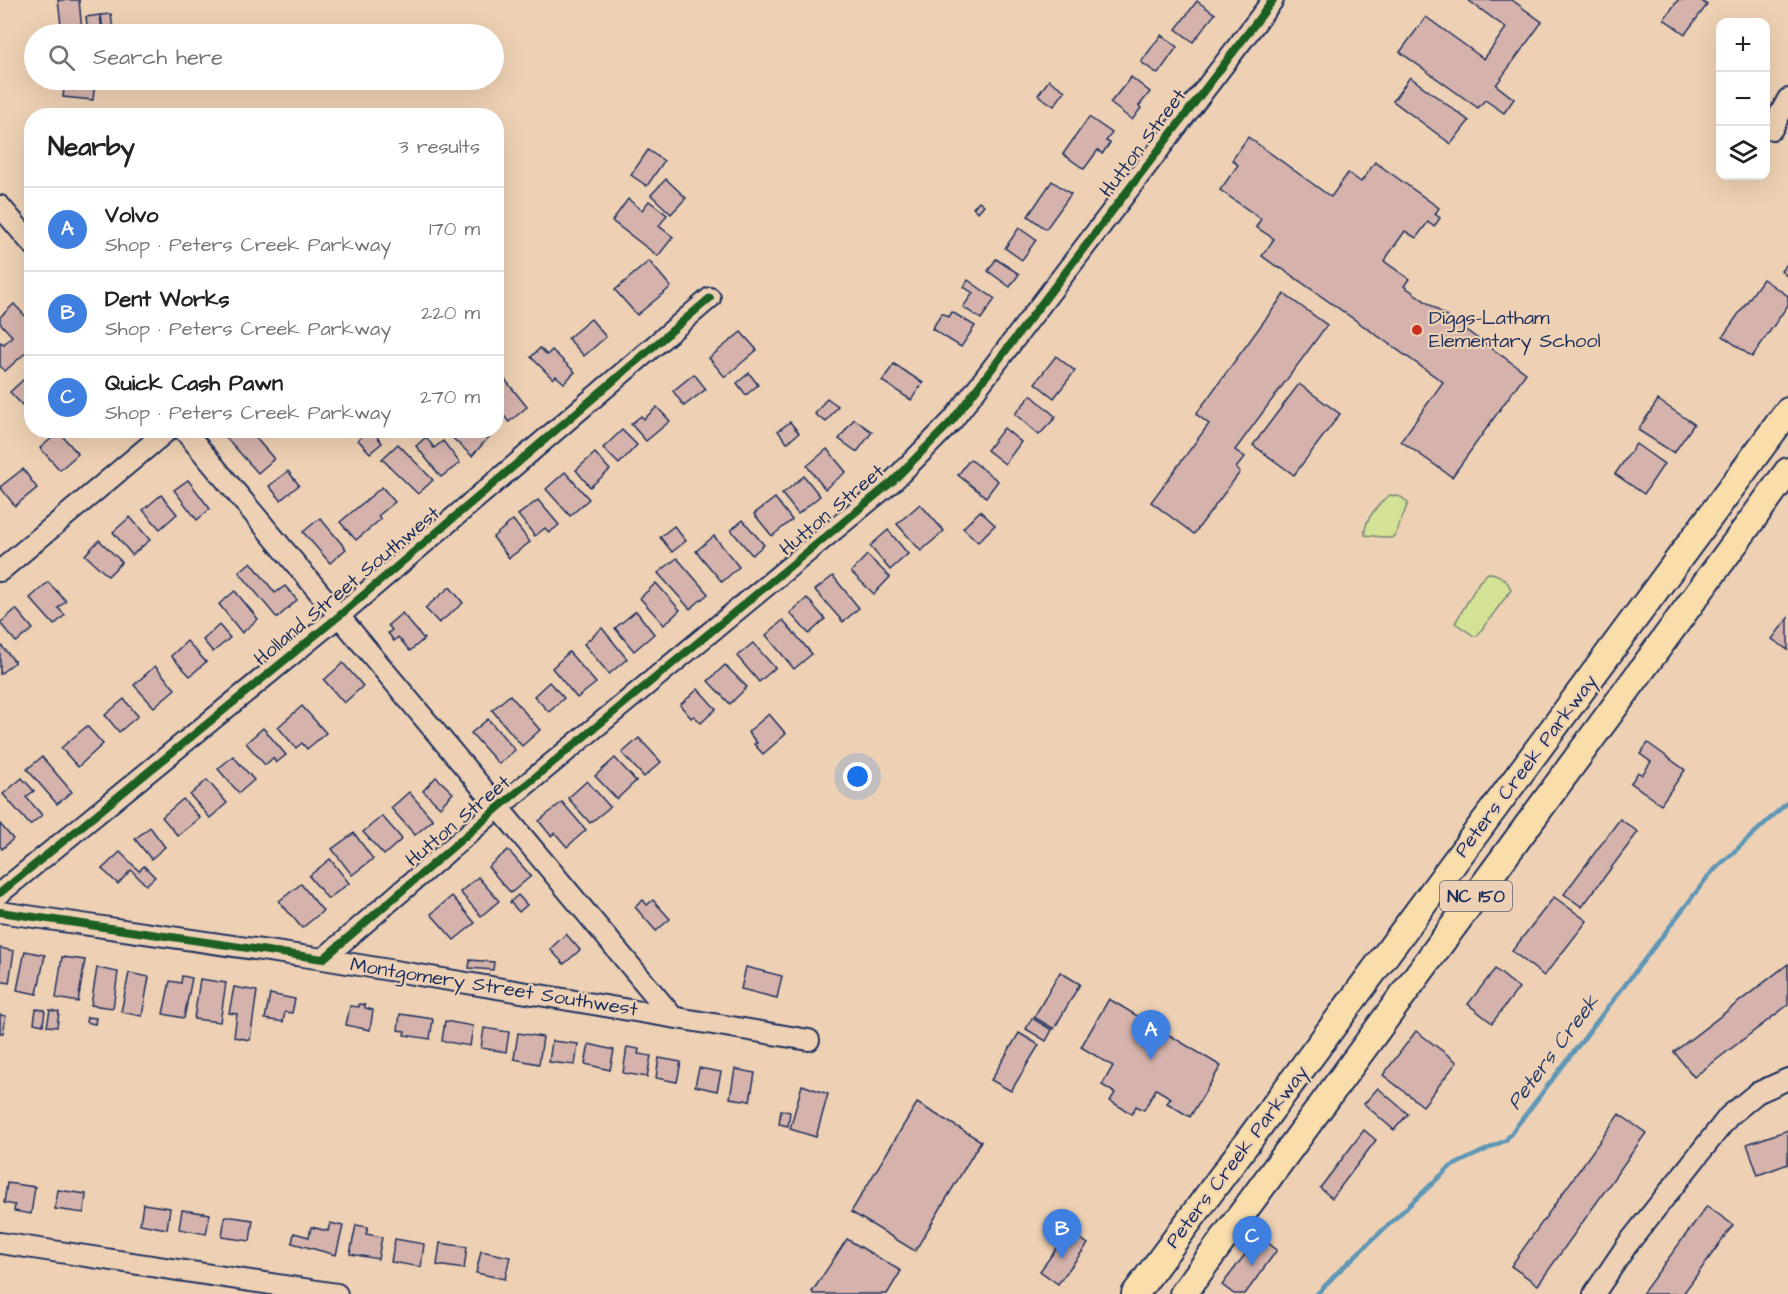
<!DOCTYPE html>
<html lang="en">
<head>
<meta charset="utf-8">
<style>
	:root { --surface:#fff; --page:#f2f2f2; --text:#222; --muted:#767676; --line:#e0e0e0; --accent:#b45309 }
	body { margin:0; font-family:"Architects Daughter",sans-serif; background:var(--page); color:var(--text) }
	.controls { position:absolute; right:18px; top:18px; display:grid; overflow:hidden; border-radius:12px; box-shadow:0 6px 24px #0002 }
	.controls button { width:54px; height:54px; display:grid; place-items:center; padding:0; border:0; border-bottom:2px solid var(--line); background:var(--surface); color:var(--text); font:30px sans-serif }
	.you { position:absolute; left:858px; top:777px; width:21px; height:21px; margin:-15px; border:4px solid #fff; border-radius:50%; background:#1a73e8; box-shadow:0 0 0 9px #1a73e833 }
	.badge { display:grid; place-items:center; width:39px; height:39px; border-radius:50%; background:var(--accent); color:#fff; font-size:20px; font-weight:700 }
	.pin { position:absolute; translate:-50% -50px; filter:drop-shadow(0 2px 3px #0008) }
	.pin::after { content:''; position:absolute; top:32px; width:21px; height:18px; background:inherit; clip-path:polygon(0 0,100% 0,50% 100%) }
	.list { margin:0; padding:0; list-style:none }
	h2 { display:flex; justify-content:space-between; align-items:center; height:78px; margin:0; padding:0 24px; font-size:26px }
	h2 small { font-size:20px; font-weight:400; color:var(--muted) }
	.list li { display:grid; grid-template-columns:39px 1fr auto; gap:18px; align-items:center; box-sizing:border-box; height:84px; padding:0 24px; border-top:2px solid var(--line) }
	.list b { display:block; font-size:22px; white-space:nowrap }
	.list p { margin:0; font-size:20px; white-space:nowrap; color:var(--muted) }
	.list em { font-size:20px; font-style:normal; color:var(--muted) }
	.icon { flex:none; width:33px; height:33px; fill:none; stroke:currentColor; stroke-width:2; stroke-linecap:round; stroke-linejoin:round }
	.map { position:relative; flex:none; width:1788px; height:1294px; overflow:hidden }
	.search { position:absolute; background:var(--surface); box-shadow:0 6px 24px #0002; left:24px; top:24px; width:480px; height:66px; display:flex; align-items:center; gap:15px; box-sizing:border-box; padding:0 21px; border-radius:33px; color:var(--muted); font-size:22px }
	.panel { position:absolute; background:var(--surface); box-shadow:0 6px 24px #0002; left:24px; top:108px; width:480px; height:330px; border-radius:24px }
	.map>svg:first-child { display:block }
	.green { fill:#d3e295; stroke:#77887a; stroke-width:1.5 }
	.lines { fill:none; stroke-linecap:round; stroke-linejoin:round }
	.stream { stroke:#6197b6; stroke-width:4.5 }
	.building { fill:#d5b3ac; stroke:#1b2f5e; stroke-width:1.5 }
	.minor-casing { stroke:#1b2f5e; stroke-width:24 }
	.major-casing { stroke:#1b2f5e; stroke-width:30 }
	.minor { stroke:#eed1b4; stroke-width:20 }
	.major { stroke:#f9ddab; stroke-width:26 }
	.cycleway-casing { stroke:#eed1b4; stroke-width:11 }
	.cycleway { stroke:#1b5e20; stroke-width:8 }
	.poi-dot { fill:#c8321e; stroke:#eed1b4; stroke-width:2 }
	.labels { text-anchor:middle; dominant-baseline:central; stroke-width:4.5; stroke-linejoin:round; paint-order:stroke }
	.shield { fill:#eed1b4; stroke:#5a6078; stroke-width:1.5 }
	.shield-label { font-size:18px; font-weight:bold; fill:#1b2f5e }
	.street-label { font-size:20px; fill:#1b2f5e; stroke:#eed1b4 }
	.poi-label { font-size:20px; fill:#1b2f5e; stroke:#eed1b4; text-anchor:start }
	.water-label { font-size:21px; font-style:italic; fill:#27406d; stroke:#eed1b4 }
</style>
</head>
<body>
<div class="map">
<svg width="1788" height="1294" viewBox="0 0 1788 1294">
	<rect width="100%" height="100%" fill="#eed1b4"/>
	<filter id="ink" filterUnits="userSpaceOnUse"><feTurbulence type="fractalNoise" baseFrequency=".0167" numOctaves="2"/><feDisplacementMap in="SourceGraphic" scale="12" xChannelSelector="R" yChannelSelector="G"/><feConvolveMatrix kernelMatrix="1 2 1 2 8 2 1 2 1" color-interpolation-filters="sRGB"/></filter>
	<g filter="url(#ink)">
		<g class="green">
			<path d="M 1390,495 L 1401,497 L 1408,503 L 1395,536 L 1391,538 L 1365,535 C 1363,521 1379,503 1390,495 Z"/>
			<path d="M 1488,573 C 1498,573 1508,580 1511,590 L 1477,636 L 1474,636 L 1455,623 L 1479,582 Z"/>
		</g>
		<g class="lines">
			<polyline class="stream" points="1317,1294 1338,1272 1450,1167 1506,1140 1710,874 1788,802"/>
		</g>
		<g class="building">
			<polygon points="58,0 79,0 82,31 62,33"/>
			<polygon points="1468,0 1512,0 1542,22 1496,85 1514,99 1504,113 1485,100 1478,108 1400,52 1426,17 1484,59 1506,28"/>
			<polygon points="1678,0 1700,0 1707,5 1685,34 1664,19"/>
			<polygon points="1197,1 1215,14 1193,42 1176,29"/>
			<polygon points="111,14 113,29 103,30 101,15"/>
			<polygon points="100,15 102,30 88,32 86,17"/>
			<polygon points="1161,35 1177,47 1158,74 1141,62"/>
			<polygon points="1131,77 1150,92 1139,106 1141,108 1132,120 1110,103"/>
			<polygon points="1410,77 1469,121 1451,144 1393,101"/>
			<polygon points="65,80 95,81 93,100 63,97"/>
			<polygon points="1049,80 1065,91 1054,106 1038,95"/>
			<polygon points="1089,117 1112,133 1106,141 1110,143 1102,154 1098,150 1084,169 1063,154"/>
			<polygon points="1248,137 1331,197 1348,173 1361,182 1375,162 1439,208 1435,214 1440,218 1434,227 1428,222 1416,238 1405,231 1384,261 1409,279 1404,286 1526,373 1452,477 1401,441 1443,382 1281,268 1280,269 1262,256 1274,239 1256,227 1261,219 1220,190 1238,165 1232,160"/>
			<polygon points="648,150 664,161 647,186 631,175"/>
			<polygon points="666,179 686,198 671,214 651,195"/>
			<polygon points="1052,181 1071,194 1046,229 1028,216"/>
			<polygon points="628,199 642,210 649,201 667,215 659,226 673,237 658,256 612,221"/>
			<polygon points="979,201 984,205 978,212 973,208"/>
			<polygon points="1019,228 1036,240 1022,260 1005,248"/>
			<polygon points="996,259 1019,274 1010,287 988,271"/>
			<polygon points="649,261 671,287 637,315 615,290"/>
			<polygon points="1788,263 1788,277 1781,271"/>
			<polygon points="1763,279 1788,296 1788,305 1752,357 1723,336"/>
			<polygon points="968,280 995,299 981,319 963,307 973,293 964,287"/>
			<polygon points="1284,294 1327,325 1235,450 1245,457 1236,468 1240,472 1194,534 1151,502 1209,424 1196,414"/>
			<polygon points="14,304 32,323 32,347 5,371 0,366 0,342 4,344 12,336 0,323 0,317"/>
			<polygon points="952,312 975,326 961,347 932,329 942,313 949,317"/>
			<polygon points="591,319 606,337 584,356 568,338"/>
			<polygon points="741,332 757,350 725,377 709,358"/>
			<polygon points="540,348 547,355 552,350 575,372 564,383 556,376 553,379 531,357"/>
			<polygon points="496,351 504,360 496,367"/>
			<polygon points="1056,356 1075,371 1054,398 1035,383"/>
			<polygon points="894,364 923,383 911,400 882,381"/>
			<polygon points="749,373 758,385 746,395 737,383"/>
			<polygon points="694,374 706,389 684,406 673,391"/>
			<polygon points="503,377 527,407 509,422 496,406 496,382"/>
			<polygon points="23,380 32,389 32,400 24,407 10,392"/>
			<polygon points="1299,384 1340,414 1294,475 1253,445"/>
			<polygon points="1031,395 1056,417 1039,435 1015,414"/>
			<polygon points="827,398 838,406 826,422 815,414"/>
			<polygon points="1658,400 1694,424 1674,453 1638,430"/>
			<polygon points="657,407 670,421 646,441 631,424 641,416 644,419"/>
			<polygon points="854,419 872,432 857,452 839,439"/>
			<polygon points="790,422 799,433 787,443 778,431"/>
			<polygon points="1004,428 1021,442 1005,464 987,450"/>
			<polygon points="229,430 249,430 274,459 258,473 224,435"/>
			<polygon points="369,430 372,430 382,443 370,453 358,440"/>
			<polygon points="444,430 481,430 489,437 472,456"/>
			<polygon points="622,430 637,445 619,464 603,448"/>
			<polygon points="59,432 78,454 60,470 40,448"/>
			<polygon points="426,437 434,448 443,441 460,463 441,477 416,446"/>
			<polygon points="398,444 433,480 418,494 382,459"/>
			<polygon points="1636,444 1664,464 1644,494 1615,474"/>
			<polygon points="827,449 846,472 825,489 807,466"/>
			<polygon points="595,453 610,470 590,487 576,470"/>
			<polygon points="970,459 998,481 986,497 958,475"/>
			<polygon points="23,469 37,488 15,506 0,487"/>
			<polygon points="288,471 299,485 281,500 269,486"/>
			<polygon points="565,472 589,499 570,516 546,489"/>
			<polygon points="804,476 820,496 798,514 782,494"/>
			<polygon points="188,480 210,509 197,520 174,490"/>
			<polygon points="382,487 395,502 378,516 381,519 356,540 340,522"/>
			<polygon points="161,495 177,514 160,529 143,510"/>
			<polygon points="775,498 792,520 772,536 754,514"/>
			<polygon points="538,500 559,525 549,533 545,528 535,536 518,515"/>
			<polygon points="920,504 944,531 921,551 897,524"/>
			<polygon points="980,511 995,525 978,542 963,528"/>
			<polygon points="130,517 150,540 132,555 113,532"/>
			<polygon points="320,518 346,549 330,563 303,532"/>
			<polygon points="513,520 530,542 509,558 493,537"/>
			<polygon points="743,520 764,545 752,555 731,530"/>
			<polygon points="674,526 686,541 672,552 660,537"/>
			<polygon points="888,530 908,554 890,570 870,546"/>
			<polygon points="714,536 739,567 722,582 696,551"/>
			<polygon points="99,540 122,562 108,576 85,555"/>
			<polygon points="867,555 890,577 874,594 851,572"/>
			<polygon points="677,558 708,594 690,609 658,573"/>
			<polygon points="251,562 275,593 285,586 297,600 277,618 239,572"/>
			<polygon points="833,576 859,608 843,622 815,590"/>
			<polygon points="48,582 66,601 58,608 65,615 54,625 30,598"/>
			<polygon points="656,583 680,610 664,625 640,598"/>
			<polygon points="450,587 463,603 439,623 425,608"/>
			<polygon points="235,591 258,619 242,633 219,604"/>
			<polygon points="807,598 825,619 809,634 790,613"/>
			<polygon points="16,609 33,629 16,642 0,623"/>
			<polygon points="636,611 654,634 634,651 615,628"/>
			<polygon points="402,613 424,639 410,651 398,637 394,641 388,633 392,630 388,625"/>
			<polygon points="1788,618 1788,650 1772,639"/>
			<polygon points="783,620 812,654 794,669 766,635"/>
			<polygon points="219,625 230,638 213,652 203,640"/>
			<polygon points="602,628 627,659 609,674 584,644"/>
			<polygon points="187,641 206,662 190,676 171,656"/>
			<polygon points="753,643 775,668 759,682 737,656"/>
			<polygon points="0,644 15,662 0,674"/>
			<polygon points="569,652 596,683 577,698 552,668"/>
			<polygon points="343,663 363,686 344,703 324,680"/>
			<polygon points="725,665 747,687 730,704 708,681"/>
			<polygon points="155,666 175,689 154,707 134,685"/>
			<polygon points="549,682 564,698 549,712 534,696"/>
			<polygon points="698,689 716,709 701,723 694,716 691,718 680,705"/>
			<polygon points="510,695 540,730 522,746 492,710"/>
			<polygon points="124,699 138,716 119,732 105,715"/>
			<polygon points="302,706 326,733 307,749 302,743 296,748 278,727"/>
			<polygon points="769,714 786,734 763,754 754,744 757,743 748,732"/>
			<polygon points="488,719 515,750 499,764 471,733"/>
			<polygon points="87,726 103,744 78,767 61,748"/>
			<polygon points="263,728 286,755 276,763 273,758 265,765 246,743"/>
			<polygon points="639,738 661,762 644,777 622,753"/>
			<polygon points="1648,743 1685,770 1661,804 1631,783 1638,772 1642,775 1651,762 1640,754"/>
			<polygon points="233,756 254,780 239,793 218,769"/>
			<polygon points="42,757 72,792 57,804 27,769"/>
			<polygon points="615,758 636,781 617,799 595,776"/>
			<polygon points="436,777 453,793 440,807 423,791"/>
			<polygon points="22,778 34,791 26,797 42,815 30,825 3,794"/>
			<polygon points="207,780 227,803 210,818 190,795"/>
			<polygon points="587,781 610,807 590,823 568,798"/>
			<polygon points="409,792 433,820 415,835 391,808"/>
			<polygon points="183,799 200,818 178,836 162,817"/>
			<polygon points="562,802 586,830 567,847 555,833 551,836 539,821"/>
			<polygon points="382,816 402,839 384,855 363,832"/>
			<polygon points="1620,819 1638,832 1582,907 1564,894"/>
			<polygon points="0,824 13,839 2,849 0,846"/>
			<polygon points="150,827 165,847 151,859 135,839"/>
			<polygon points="354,833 373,859 352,875 332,849"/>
			<polygon points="508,850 531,876 511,893 488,867"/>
			<polygon points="120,852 139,871 144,866 155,877 146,885 131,870 118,884 102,869"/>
			<polygon points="330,859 349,883 328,899 309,876"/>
			<polygon points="478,877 499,901 481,916 460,892"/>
			<polygon points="301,884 323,911 302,928 279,901"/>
			<polygon points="518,895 527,905 519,912 510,902"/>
			<polygon points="452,896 475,923 454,940 431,914"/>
			<polygon points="1554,897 1587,921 1544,976 1512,951"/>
			<polygon points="643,900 647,905 653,900 670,919 656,931 635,907"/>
			<polygon points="566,934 580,950 564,964 550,949"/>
			<polygon points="0,948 14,951 9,983 0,981"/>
			<polygon points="25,951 45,955 37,994 17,990"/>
			<polygon points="62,957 85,960 78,1002 56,998"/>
			<polygon points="470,960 494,962 493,970 469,968"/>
			<polygon points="1788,964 1788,1005 1694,1077 1674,1052"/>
			<polygon points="746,967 782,976 777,998 741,989"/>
			<polygon points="97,968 118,972 113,1008 91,1005"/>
			<polygon points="1495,969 1519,988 1492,1023 1468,1004"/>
			<polygon points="1060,972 1080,984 1054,1029 1034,1017"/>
			<polygon points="129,973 149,977 142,1016 121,1012"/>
			<polygon points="182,976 192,978 184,1018 163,1014 170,981 181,983"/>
			<polygon points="200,979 226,983 220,1022 194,1019"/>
			<polygon points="234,987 257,991 250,1040 234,1037 237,1014 229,1013"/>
			<polygon points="270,994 295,999 292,1013 285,1012 283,1022 265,1019"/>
			<polygon points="1109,999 1221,1066 1190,1117 1167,1103 1171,1098 1156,1089 1144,1110 1136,1106 1132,1114 1110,1101 1115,1093 1102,1085 1113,1066 1081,1047"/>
			<polygon points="359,1004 365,1005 365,1008 373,1010 370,1030 346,1025 350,1006 359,1007"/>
			<polygon points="36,1009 45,1010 43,1025 34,1023"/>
			<polygon points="50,1010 59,1012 57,1027 47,1026"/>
			<polygon points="400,1014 433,1019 430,1039 404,1035 405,1031 398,1030"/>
			<polygon points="0,1015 6,1016 3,1033 0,1033"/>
			<polygon points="87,1017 96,1018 95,1024 86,1022"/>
			<polygon points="1032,1018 1052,1030 1046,1041 1026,1029"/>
			<polygon points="445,1021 473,1026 470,1046 442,1041"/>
			<polygon points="484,1028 509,1032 506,1052 481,1048"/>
			<polygon points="1416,1031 1457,1062 1423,1106 1383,1075"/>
			<polygon points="518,1033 543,1037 539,1064 514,1059"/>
			<polygon points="1019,1033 1039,1045 1011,1091 991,1080"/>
			<polygon points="552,1041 578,1044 575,1065 549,1062"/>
			<polygon points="589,1044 614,1050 610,1070 585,1064"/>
			<polygon points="627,1047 639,1049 638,1054 651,1056 647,1077 623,1073"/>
			<polygon points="659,1058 681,1062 677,1082 656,1078"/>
			<polygon points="699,1068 721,1072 717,1091 695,1086"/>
			<polygon points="735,1069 755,1073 750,1101 730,1098"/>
			<polygon points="802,1085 828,1094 816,1137 790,1129"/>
			<polygon points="1378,1088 1408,1114 1394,1130 1364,1104"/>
			<polygon points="917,1103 981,1141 915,1251 851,1212"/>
			<polygon points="781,1110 790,1112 788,1126 779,1124"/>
			<polygon points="1619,1114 1646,1133 1538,1285 1511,1266"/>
			<polygon points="1364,1130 1376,1140 1332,1198 1320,1188"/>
			<polygon points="1788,1130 1788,1164 1758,1175 1747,1144"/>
			<polygon points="7,1183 35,1187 31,1214 14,1211 15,1205 4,1203"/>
			<polygon points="58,1190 86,1194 84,1213 55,1209"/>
			<polygon points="143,1204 170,1208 167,1229 140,1224"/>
			<polygon points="1707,1206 1733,1225 1683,1294 1642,1294"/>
			<polygon points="182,1210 210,1214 206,1234 179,1229"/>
			<polygon points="225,1216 253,1220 250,1241 222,1237"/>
			<polygon points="330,1223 343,1226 336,1255 292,1243 294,1233 309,1237 311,1227 328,1231"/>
			<polygon points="356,1225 368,1227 366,1234 382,1237 378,1259 350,1254"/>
			<polygon points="1069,1231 1088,1244 1058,1284 1040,1271"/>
			<polygon points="1259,1236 1277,1250 1245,1294 1234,1294 1222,1285"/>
			<polygon points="395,1239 424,1244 421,1267 391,1262"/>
			<polygon points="847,1239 901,1271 887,1294 814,1294 812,1292"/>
			<polygon points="440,1243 467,1247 464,1269 437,1265"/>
			<polygon points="481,1251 510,1257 505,1279 476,1273"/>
		</g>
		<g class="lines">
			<g class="minor-casing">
				<g id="minor">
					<polyline points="1772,129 1788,99"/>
					<polyline points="0,206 32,244"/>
					<polyline points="184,430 673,1017"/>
					<polyline points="0,571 168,430"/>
					<polyline points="0,893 339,616 710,298"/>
					<polyline points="0,912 323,959 809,1040"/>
					<polyline points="323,959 499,807 893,481 952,421 1273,0"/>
					<polyline points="0,1243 337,1294"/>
					<polyline points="1594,1294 1627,1245 1729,1116 1757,1093 1788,1079"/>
				</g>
			</g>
			<g class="major-casing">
				<g id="major">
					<polyline points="1135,1294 1788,411"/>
					<polyline points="1183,1294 1788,471"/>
				</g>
			</g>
			<use href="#minor" class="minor"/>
			<use href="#major" class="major"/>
			<g class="cycleway-casing">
				<g id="cycleway">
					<polyline points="0,893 339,616 710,298"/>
					<polyline points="0,912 323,959 499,807 893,481 952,421 1273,0"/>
				</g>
			</g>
			<use href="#cycleway" class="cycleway"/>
		</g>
	</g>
	<circle class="poi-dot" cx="1417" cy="330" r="6"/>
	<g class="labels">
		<rect class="shield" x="1440" y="881" width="72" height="30" rx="4.5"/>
		<g class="shield-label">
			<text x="1476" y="896">NC 150</text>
		</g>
		<g class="street-label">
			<text transform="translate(1143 143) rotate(-53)">Hutton Street</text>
			<text transform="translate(832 510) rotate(-40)">Hutton Street</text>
			<text transform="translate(347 586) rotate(-40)">Holland Street Southwest</text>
			<text transform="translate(1526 766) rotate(-53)">Peters Creek Parkway</text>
			<text transform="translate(458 821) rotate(-40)">Hutton Street</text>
			<text transform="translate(494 987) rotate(9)">Montgomery Street Southwest</text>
			<text transform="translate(1237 1157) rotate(-53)">Peters Creek Parkway</text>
		</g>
		<g class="poi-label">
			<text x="1429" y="318">Diggs-Latham<tspan x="1429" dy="23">Elementary School</tspan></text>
		</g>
		<g class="water-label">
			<text transform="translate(1553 1052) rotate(-53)">Peters Creek</text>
		</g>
	</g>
</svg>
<div class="controls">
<button>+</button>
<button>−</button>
<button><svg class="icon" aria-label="layers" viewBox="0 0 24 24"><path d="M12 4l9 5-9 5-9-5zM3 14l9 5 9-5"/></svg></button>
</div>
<div class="you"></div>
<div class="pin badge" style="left:1151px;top:1060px;background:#3f7fe0">A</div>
<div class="pin badge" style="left:1062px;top:1259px;background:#3f7fe0">B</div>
<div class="pin badge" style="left:1252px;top:1266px;background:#3f7fe0">C</div>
<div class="search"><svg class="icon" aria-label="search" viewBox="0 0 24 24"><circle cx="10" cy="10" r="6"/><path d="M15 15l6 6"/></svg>Search here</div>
<section class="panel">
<h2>Nearby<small>3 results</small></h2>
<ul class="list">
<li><span class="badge" style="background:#3f7fe0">A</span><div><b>Volvo</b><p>Shop · Peters Creek Parkway</p></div><em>170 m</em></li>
<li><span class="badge" style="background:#3f7fe0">B</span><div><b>Dent Works</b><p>Shop · Peters Creek Parkway</p></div><em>220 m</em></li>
<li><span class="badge" style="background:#3f7fe0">C</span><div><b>Quick Cash Pawn</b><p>Shop · Peters Creek Parkway</p></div><em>270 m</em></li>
</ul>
</section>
</div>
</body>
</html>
